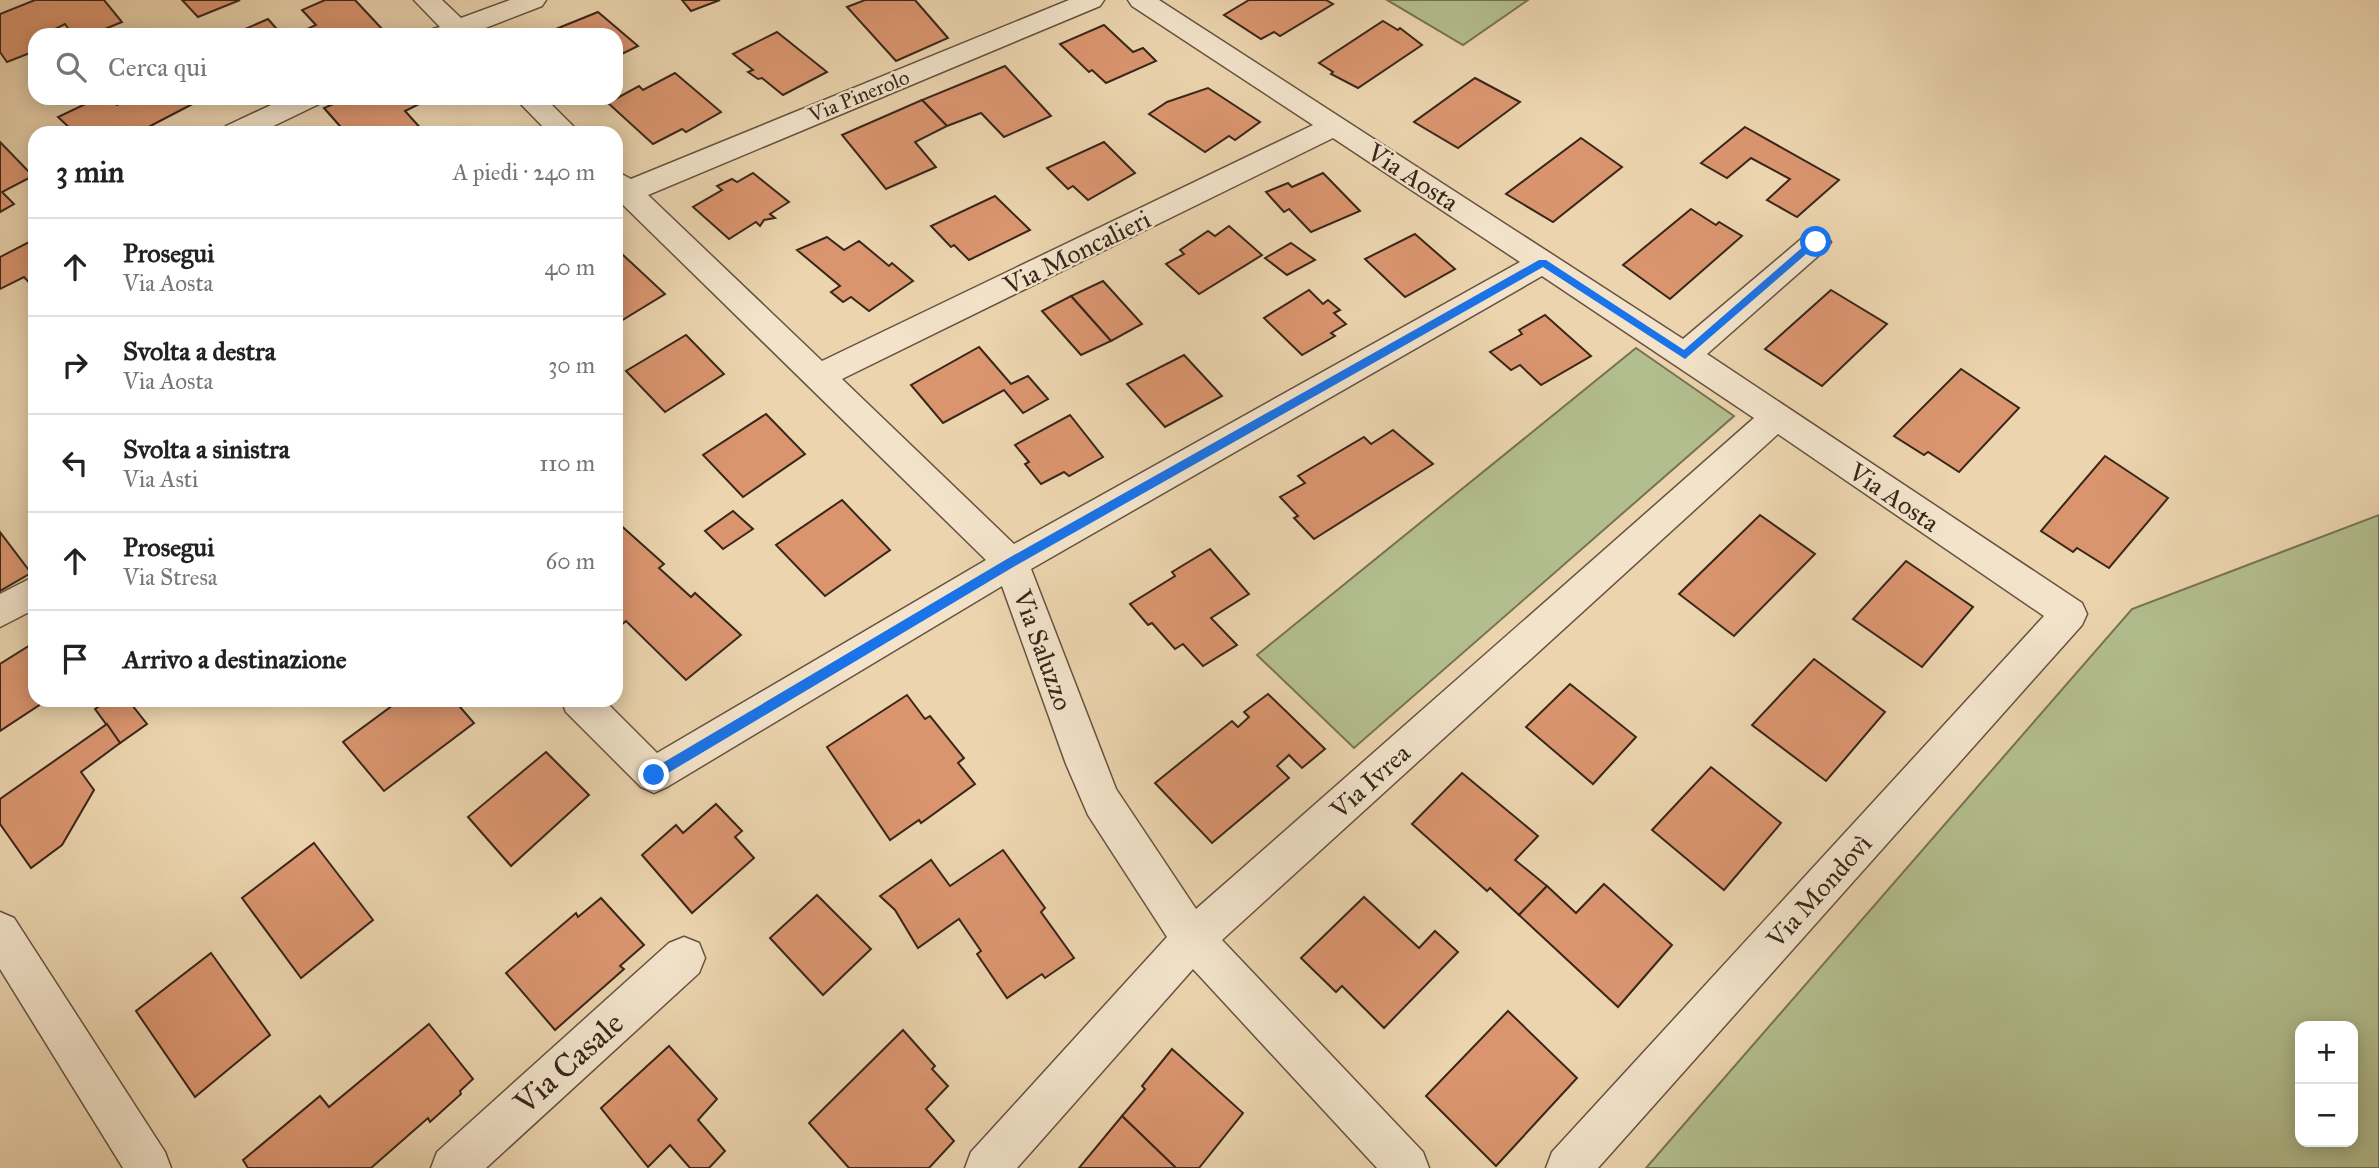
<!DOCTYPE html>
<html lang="it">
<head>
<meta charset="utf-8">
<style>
	:root { --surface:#fff; --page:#f2f2f2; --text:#222; --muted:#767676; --line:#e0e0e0 }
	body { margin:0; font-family:"IM FELL Great Primer",serif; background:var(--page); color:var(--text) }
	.controls { position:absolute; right:21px; bottom:21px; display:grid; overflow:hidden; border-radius:14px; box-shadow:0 4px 18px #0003 }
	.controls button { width:63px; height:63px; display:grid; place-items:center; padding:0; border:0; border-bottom:2px solid var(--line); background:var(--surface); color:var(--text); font:35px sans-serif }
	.stop { position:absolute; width:21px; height:21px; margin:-16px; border:5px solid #1a73e8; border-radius:50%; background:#fff }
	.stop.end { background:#1a73e8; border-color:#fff; box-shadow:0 2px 7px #0008 }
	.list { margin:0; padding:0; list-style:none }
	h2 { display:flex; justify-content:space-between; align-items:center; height:91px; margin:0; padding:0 28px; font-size:30px }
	h2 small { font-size:23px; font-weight:400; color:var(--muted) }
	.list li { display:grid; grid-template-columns:46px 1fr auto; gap:21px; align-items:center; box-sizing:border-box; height:98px; padding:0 28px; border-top:2px solid var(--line) }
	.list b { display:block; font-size:26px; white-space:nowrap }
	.list p { margin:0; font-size:23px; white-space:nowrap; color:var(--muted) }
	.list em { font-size:23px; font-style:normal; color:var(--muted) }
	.icon { flex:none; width:38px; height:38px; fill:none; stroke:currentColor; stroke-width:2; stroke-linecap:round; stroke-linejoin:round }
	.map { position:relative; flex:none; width:2379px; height:1168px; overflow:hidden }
	.search { position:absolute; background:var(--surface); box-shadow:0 4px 18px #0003; left:28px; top:28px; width:595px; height:77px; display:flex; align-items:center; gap:18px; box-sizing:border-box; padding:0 24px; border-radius:21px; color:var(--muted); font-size:26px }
	.panel { position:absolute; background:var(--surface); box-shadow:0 4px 18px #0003; left:28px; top:126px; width:595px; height:581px; border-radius:21px }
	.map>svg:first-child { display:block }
	.green { fill:#b3be8e; stroke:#767254; stroke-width:2; fill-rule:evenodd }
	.building { fill:#da956f; stroke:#39261a; stroke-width:2 }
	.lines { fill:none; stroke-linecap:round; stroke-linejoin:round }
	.minor-casing { stroke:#66523f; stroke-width:3 }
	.minor { fill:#f2e3ca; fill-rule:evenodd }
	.route { fill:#1a73e8 }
	.labels { text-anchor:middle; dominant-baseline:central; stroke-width:5; stroke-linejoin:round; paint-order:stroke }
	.far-street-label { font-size:21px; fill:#39261a; stroke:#f2e3ca }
	.street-label { font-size:26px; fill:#39261a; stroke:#f2e3ca }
	.near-street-label { font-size:32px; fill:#39261a; stroke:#f2e3ca }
</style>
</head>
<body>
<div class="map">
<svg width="2379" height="1168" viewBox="0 0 2379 1168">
	<rect width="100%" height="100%" fill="#ebd4ae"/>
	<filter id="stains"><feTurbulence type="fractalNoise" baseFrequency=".00286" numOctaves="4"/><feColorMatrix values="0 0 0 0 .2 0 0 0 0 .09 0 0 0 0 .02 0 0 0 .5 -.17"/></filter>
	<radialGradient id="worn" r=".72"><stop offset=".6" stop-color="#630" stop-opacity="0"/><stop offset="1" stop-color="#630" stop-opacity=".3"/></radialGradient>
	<g class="green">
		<polygon points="1387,0 1528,0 1463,45"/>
		<polygon points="1636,348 1734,416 1354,748 1257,655"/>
		<path d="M 2379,515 L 2379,1168 L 1646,1168 L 2132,609 ZM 2353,1026 L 2353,1142 L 2300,1142 L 2300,1026 Z"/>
	</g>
	<g class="building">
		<polygon points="35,0 104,0 122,22 90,35 80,35 77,31 72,34 65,24 43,35 35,35 35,51 7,62 0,52 0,14"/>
		<polygon points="182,0 240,0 198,17"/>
		<polygon points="325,0 355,0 383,30 372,35 294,35 316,25 302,10"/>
		<polygon points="682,0 720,0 691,11"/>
		<polygon points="865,0 915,0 948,38 896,61 847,7"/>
		<polygon points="1249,0 1326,0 1333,4 1280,36 1274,32 1261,39 1224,15"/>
		<polygon points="598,12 638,46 616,57 616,35 541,35"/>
		<polygon points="268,19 282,35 236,33"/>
		<polygon points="1383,21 1398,30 1400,28 1422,45 1358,88 1331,74 1333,72 1319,63"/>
		<polygon points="1104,25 1133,52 1143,48 1156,61 1106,83 1092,70 1089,72 1060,44"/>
		<polygon points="777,32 827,72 783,95 762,78 758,79 748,72 753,70 733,54"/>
		<polygon points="1005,66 1051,116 1004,137 981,113 947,126 922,100"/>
		<polygon points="675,73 721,112 686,132 682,129 653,144 608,103 639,86 643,90"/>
		<polygon points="1475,78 1520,102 1458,148 1414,122"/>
		<polygon points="1208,88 1260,122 1235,140 1229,136 1205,152 1149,114 1167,102"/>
		<polygon points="98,98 109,98 117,105 130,98 204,98 137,133 75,133 58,117"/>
		<polygon points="347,98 431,98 405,111 425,133 346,133 324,108"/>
		<polygon points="922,100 947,126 915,142 936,167 886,189 842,135"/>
		<polygon points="1745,127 1839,180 1797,217 1767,200 1790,179 1751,158 1727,178 1701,163"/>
		<polygon points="1581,138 1622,167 1553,222 1506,194"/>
		<polygon points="0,142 33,176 2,192 14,204 0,212"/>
		<polygon points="1104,142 1135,173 1088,200 1073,186 1068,189 1047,168"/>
		<polygon points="753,173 789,202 770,214 775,218 764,220 760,226 756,222 729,239 693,207 722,190 717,186 732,179 737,182"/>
		<polygon points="1323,173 1360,211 1311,232 1289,209 1284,212 1266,192 1288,183 1292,187"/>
		<polygon points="995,196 1030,230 969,260 954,245 951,247 931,226"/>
		<polygon points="1691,209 1716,225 1719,222 1742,236 1670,299 1623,265"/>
		<polygon points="1229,226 1262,255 1199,294 1166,264 1184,254 1180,250 1208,231 1215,236"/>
		<polygon points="1415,234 1455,269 1405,297 1365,259"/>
		<polygon points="827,237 844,250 859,241 889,266 892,263 913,281 869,311 851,297 843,302 831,292 840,286 797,250"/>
		<polygon points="35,239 35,289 24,277 0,289 0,257"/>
		<polygon points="1291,243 1315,260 1287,275 1265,258"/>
		<polygon points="622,254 665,294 616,324 616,257"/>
		<polygon points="1103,281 1142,324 1111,341 1071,296"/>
		<polygon points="1309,290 1323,304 1328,300 1340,310 1334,313 1346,324 1331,333 1335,336 1302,355 1264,318"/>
		<polygon points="1831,290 1887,324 1822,386 1765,349"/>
		<polygon points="1071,296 1111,341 1081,355 1042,311"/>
		<polygon points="1545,315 1591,356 1541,385 1520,365 1511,370 1490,352 1522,334 1519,330"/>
		<polygon points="686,335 724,374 665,412 626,371"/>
		<polygon points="979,347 1011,384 1028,376 1048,399 1023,413 1004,390 943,423 911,385"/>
		<polygon points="1184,355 1222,396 1165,427 1127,384"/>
		<polygon points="1961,369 2019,408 1959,472 1928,452 1924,455 1894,436"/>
		<polygon points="766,414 805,454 743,497 703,455"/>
		<polygon points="1070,415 1103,457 1069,476 1064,472 1041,484 1025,464 1029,462 1015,445"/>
		<polygon points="1393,430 1433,464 1314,539 1294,518 1298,516 1280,497 1305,483 1298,476 1364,437 1371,444"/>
		<polygon points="2105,456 2168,498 2109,568 2077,548 2073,552 2041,531"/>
		<polygon points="842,500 890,550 825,596 776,545"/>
		<polygon points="733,511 753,529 723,549 705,531"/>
		<polygon points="1760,515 1815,554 1734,636 1679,594"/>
		<polygon points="617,522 664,564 659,568 691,597 695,593 741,635 686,680 626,621 620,626 616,621"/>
		<polygon points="0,532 31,573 0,591"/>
		<polygon points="1210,549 1249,594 1211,618 1237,645 1203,666 1183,644 1175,649 1152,623 1148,625 1130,604 1175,576 1172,572"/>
		<polygon points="1906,561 1973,607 1922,667 1853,619"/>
		<polygon points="35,642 35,700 47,700 0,731 0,664"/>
		<polygon points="1814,659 1885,712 1826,781 1752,725"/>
		<polygon points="1570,684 1636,737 1593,784 1526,727"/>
		<polygon points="1268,694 1325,749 1302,768 1289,755 1277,766 1289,778 1212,843 1155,783 1232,721 1238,727 1249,717 1244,712"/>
		<polygon points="907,695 925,719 930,716 964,758 958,763 975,784 921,823 919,820 890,840 827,747"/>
		<polygon points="109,700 128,700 147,724 120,743 95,709"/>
		<polygon points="400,700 454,700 474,723 384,791 343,742"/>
		<polygon points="107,724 120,743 81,772 94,790 62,845 31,868 0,824 0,799"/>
		<polygon points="546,752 589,795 511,866 468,817"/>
		<polygon points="1711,767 1781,823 1724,890 1652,830"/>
		<polygon points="1462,773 1538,836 1515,860 1547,886 1519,915 1490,888 1487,891 1412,824"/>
		<polygon points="716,804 742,831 735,837 754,858 692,913 642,855 676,825 683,833"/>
		<polygon points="314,843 373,920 301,978 242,898"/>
		<polygon points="1003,850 1045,908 1041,912 1074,958 1045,978 1042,974 1007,998 977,954 981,951 959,919 918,948 895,910 880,896 931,860 950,886"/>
		<polygon points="1604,884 1672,945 1618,1007 1519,915 1547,886 1576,913"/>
		<polygon points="817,895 871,949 823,995 770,938"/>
		<polygon points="1364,897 1419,948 1435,931 1458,952 1384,1028 1342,986 1336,992 1301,958"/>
		<polygon points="601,898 644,945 620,966 624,969 555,1030 506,973 576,913 578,917"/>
		<polygon points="211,953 270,1035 195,1097 136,1011"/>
		<polygon points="1508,1011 1577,1078 1496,1166 1426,1096"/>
		<polygon points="429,1024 473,1079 460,1091 461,1094 430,1122 428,1118 371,1168 248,1168 243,1160 320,1096 329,1107"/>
		<polygon points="903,1030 935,1066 932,1069 948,1086 926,1109 954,1141 929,1168 849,1168 809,1123"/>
		<polygon points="669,1046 717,1099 698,1120 725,1151 709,1168 690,1168 670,1145 648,1167 601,1108"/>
		<polygon points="1172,1049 1243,1113 1199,1168 1176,1168 1122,1116 1145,1089 1142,1086"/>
		<polygon points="1122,1116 1176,1168 1079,1168"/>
	</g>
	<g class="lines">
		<g class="minor-casing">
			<g id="minor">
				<polygon points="414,0 442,0 461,18 510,0 546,0 542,6 475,32 477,35 429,35 433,29 440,27"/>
				<path d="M 1069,0 L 1104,0 L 1100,6 L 648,195 L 822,361 L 1313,125 L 1132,6 L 1128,0 L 1159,0 L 1683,339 L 1806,235 L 1816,232 L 1826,235 L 1831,242 L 1826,249 L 1707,354 L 2082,603 L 2087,614 L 2082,625 L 1598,1168 L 1546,1168 L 1552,1152 L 2044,616 L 1778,434 L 1222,940 L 1423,1152 L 1429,1168 L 1377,1168 L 1193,969 L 1017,1168 L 965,1168 L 971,1152 L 1167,937 L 1088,815 L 1066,764 L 1002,586 L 667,787 L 654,793 L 641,787 L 566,712 L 561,700 L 604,700 L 657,753 L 986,560 L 617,199 L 616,171 L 631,179 ZM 1333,138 L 1520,262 L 1014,544 L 842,379 ZM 1542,276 L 1754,418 L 1196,909 L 1116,789 L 1031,569 Z"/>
				<polygon points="286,98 323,98 319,104 259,133 222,133 226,126"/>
				<polygon points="515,98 545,98 580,133 549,133"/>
				<polygon points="35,576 35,609 0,627 0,594"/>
				<polygon points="0,912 14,918 165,1152 171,1168 123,1168 0,969"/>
				<polygon points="684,937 699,943 705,958 699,973 486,1168 431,1168 437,1152 669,943"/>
			</g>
		</g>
		<use href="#minor" class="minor"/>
	</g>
	<polygon class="route" points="1812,239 1820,242 1685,359 1543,267 1015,566 658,779 649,779 649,771 1007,559 1539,260 1546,260 1684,350"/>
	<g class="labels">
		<g class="far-street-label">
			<text transform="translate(859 96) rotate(-22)">Via Pinerolo</text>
		</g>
		<g class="street-label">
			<text transform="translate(1413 177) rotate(33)">Via Aosta</text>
			<text transform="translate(1077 252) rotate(-26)">Via Moncalieri</text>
			<text transform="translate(1894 497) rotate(34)">Via Aosta</text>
			<text transform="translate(1043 650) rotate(70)">Via Saluzzo</text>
			<text transform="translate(1370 781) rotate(-42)">Via Ivrea</text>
			<text transform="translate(1819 891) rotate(-48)">Via Mondovì</text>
		</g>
		<g class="near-street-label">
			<text transform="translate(569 1063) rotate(-42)">Via Casale</text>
		</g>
	</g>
	<rect width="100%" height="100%" filter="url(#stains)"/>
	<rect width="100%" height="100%" fill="url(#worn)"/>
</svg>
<div class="controls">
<button>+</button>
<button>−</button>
</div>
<div class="stop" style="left:1816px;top:242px"></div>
<div class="stop end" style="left:654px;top:775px"></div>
<div class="search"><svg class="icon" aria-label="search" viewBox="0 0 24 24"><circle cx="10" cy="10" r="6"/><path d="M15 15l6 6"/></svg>Cerca qui</div>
<section class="panel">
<h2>3 min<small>A piedi · 240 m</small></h2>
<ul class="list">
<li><svg class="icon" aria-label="ahead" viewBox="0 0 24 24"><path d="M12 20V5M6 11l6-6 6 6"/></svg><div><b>Prosegui</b><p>Via Aosta</p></div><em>40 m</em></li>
<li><svg class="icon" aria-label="right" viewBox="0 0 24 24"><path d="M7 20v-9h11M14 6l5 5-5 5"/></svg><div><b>Svolta a destra</b><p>Via Aosta</p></div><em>30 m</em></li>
<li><svg class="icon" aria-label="left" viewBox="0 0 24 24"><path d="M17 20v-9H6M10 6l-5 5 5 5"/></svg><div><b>Svolta a sinistra</b><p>Via Asti</p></div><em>110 m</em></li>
<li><svg class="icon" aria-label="ahead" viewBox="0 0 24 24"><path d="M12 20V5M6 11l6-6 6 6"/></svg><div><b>Prosegui</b><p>Via Stresa</p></div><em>60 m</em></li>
<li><svg class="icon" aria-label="arrive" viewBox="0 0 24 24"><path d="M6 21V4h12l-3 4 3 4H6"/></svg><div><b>Arrivo a destinazione</b></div></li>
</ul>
</section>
</div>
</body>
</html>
